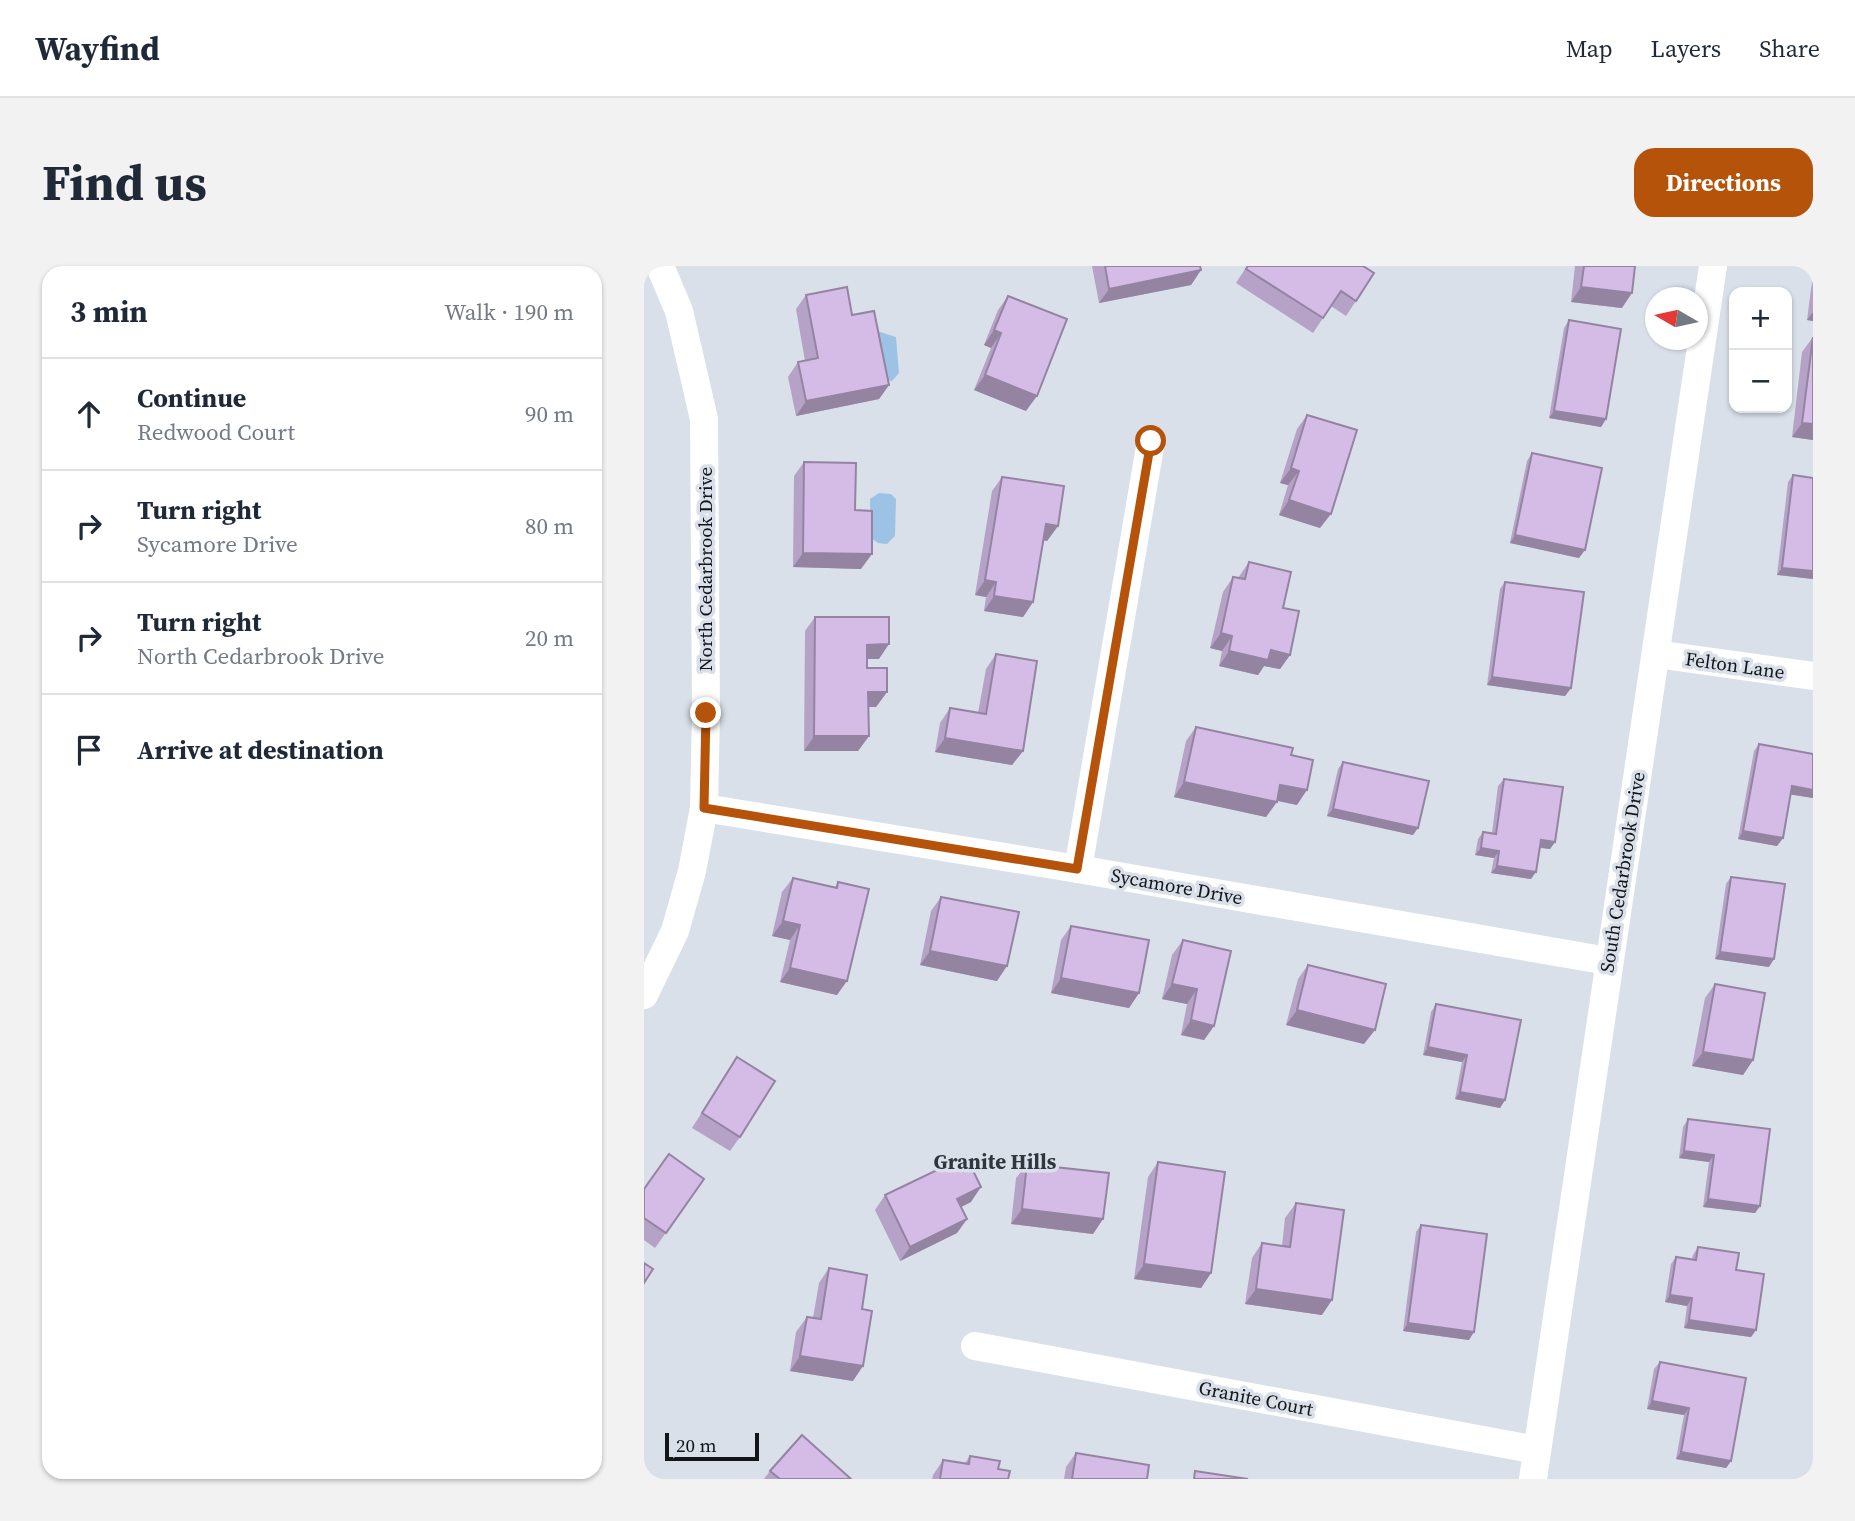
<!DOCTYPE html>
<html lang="en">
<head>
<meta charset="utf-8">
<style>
	:root { --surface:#fff; --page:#f2f2f3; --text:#1f2937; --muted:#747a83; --line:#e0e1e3; --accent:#b45309 }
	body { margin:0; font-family:"Source Serif 4",serif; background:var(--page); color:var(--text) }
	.controls { position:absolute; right:21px; top:21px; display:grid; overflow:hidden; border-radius:14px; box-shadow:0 2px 5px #0004 }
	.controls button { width:63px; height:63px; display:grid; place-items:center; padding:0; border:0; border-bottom:2px solid var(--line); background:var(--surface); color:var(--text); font:35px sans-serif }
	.compass { position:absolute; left:1001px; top:21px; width:63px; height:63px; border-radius:50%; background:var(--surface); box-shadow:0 2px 5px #0004; rotate:279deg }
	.scale { position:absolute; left:21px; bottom:18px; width:94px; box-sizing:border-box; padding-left:7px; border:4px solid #131518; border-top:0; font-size:19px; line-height:24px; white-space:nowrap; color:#131518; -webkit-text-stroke:5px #d9e0e9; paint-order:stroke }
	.stop { position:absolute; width:21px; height:21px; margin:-16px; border:5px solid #b45309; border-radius:50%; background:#fff }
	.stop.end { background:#b45309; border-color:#fff; box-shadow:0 2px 7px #0008 }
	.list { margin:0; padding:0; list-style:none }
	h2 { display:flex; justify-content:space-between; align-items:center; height:91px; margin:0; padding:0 28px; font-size:30px }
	h2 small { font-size:23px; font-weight:400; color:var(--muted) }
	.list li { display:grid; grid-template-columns:46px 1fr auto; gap:21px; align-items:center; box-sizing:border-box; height:112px; padding:0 28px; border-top:2px solid var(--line) }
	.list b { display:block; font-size:26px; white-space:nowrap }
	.list p { margin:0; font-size:23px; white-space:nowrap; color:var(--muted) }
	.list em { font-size:23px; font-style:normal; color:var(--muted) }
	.icon { flex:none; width:38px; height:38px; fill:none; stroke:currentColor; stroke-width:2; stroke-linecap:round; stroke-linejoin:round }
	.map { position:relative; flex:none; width:1169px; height:1213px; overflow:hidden; border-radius:21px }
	header { display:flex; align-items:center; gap:42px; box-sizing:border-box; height:98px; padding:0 35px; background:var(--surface); border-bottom:2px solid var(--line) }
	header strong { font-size:33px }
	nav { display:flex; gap:38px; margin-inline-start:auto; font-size:24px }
	.intro { display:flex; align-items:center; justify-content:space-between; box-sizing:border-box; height:168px; padding:0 42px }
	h1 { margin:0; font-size:49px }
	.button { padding:18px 32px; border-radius:21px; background:var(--accent); color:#fff; font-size:24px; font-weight:700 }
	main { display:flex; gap:42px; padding:0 42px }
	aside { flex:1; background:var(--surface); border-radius:21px; box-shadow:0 2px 5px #0004 }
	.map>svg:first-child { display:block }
	.water { fill:#9cc3e5 }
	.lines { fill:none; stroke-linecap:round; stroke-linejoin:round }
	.street { stroke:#fff; stroke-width:28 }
	.wall { fill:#b6a2c7 }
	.shaded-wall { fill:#9484a2 }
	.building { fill:#d4bce7; stroke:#9484a2; stroke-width:2 }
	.route { stroke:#b45309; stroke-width:9 }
	.labels { text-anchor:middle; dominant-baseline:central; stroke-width:7; stroke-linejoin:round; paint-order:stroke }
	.street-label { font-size:19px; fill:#131518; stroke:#d9e0e9 }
	.neighbourhood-label { font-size:21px; font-weight:bold; fill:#30363d; stroke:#d9e0e9 }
</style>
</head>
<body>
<header>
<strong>Wayfind</strong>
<nav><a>Map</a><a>Layers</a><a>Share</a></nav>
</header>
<div class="intro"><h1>Find us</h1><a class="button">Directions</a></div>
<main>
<aside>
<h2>3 min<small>Walk · 190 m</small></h2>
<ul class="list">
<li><svg class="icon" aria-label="ahead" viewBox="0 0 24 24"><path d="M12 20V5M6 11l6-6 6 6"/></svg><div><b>Continue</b><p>Redwood Court</p></div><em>90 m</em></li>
<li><svg class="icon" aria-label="right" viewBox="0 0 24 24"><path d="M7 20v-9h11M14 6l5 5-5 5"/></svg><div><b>Turn right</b><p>Sycamore Drive</p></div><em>80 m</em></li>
<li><svg class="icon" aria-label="right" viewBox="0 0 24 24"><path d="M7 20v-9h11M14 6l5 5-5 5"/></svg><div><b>Turn right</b><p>North Cedarbrook Drive</p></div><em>20 m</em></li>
<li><svg class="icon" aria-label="arrive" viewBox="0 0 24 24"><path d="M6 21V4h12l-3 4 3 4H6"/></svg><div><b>Arrive at destination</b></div></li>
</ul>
</aside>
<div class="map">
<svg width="1169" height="1213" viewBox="0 0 1169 1213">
	<rect width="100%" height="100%" fill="#d9e0e9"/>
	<g class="water">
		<polygon points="233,65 252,71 255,107 248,115 238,113"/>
		<polygon points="235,227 247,228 252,233 251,270 243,278 234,277 227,272 226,233"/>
	</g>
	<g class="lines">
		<g class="street">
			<polyline points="1012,388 1169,410"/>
			<polyline points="60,542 434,603 964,695"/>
			<polyline points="434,603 507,175"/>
			<polyline points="0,729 31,665 48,605 60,542 62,447 60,153 35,45 16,0"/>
			<polyline points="331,1080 893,1184"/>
			<path d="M 889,1213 C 946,808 1010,404 1069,0"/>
		</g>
	</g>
	<g class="wall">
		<polygon points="448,0 556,0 557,4 547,19 455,37"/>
		<polygon points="603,0 719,0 712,35 702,50 687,40 669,67 592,17"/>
		<polygon points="931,0 991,0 978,42 927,36"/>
		<polygon points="1169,8 1169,55 1163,54"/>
		<polygon points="162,29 208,49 245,119 235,133 152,150 144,111 154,96 161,95 152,43"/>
		<polygon points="364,30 382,145 330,124 347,82 340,79 354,44"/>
		<polygon points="925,54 962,153 957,161 905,152 920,62"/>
		<polygon points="1169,71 1169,174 1148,171 1158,86"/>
		<polygon points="663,149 676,262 635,249 644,219 636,217 653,163"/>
		<polygon points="888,187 935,292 866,277 883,195"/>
		<polygon points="160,196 211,244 217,303 149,301 150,210"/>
		<polygon points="1149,209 1169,212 1169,313 1133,309 1144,216"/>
		<polygon points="358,211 414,260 403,275 400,274 389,336 379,351 340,345 342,331 331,329 348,225"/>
		<polygon points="605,296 639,342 646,389 636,403 620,400 614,409 575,400 578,385 566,382 579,326 589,311 594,312"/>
		<polygon points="861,316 927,422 921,430 843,419 856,323"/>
		<polygon points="171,351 235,393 223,393 223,402 243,426 232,441 224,441 225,470 214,485 160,485 161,365"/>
		<polygon points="352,388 379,485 368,499 291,486 296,457 306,442 334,447 342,403"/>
		<polygon points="552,461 647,489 653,539 633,535 622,551 530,531 542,475"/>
		<polygon points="1115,478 1169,532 1147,528 1139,572 1133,580 1094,573 1110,485"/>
		<polygon points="699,496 769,569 683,550 694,503"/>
		<polygon points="860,513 911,576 906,583 896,582 887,613 847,607 850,592 831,589 834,573 839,566 848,567 854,520"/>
		<polygon points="1087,611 1125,701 1071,693 1082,618"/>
		<polygon points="149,612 191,621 194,616 193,729 136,716 146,674 128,670 138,626"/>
		<polygon points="297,631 353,715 276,699 287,645"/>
		<polygon points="427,660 495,727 485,742 407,727 417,674"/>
		<polygon points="539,674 570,760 560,774 537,769 543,738 518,733 528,689"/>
		<polygon points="664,699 720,778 642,759 654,713"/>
		<polygon points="1071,718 1109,794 1099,809 1048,800 1061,732"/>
		<polygon points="792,738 861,834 856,842 811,833 818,796 779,789 787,746"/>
		<polygon points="93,791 96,871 86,885 48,862"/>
		<polygon points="1044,853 1116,940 1111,947 1059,941 1065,896 1035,892 1039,861"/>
		<polygon points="514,896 567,1007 557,1022 490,1013 504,911"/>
		<polygon points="383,898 459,953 449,968 367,958 372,912"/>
		<polygon points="60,913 11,982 0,974 0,923"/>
		<polygon points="241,929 327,936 317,941 323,953 313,967 256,995 231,944"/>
		<polygon points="652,937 678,1049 601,1038 608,992 618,977 638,980 641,952"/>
		<polygon points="777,959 825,1074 759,1065 772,966"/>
		<polygon points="1054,981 1092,1004 1112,1064 1107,1071 1040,1062 1043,1040 1021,1036 1027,998 1032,991 1048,993 1049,989"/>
		<polygon points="185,1002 218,1043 209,1115 146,1105 152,1066 163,1051 169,1052 175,1017"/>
		<polygon points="1016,1096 1087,1195 1082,1202 1032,1193 1040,1149 1003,1143 1010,1103"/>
		<polygon points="432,1187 503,1213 420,1213 422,1201"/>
		<polygon points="326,1190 354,1203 364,1213 288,1213 289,1209 299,1194 321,1197"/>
		<polygon points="126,1205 207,1213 120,1213"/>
	</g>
	<g class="shaded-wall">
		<polygon points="557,4 547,19 455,37 465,23"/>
		<polygon points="937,21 988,27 978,42 927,36"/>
		<polygon points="1169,46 1169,55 1163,54"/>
		<polygon points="350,64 357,67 347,82 340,79"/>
		<polygon points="341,109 393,130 382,145 330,124"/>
		<polygon points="245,119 235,133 152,150 162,135"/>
		<polygon points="910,145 962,153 957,161 905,152"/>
		<polygon points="1158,157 1169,158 1169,174 1148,171"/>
		<polygon points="647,202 655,205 644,219 636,217"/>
		<polygon points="645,234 687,248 676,262 635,249"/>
		<polygon points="402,258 414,260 403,275 392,273"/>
		<polygon points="871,269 941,284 935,292 866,277"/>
		<polygon points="159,287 228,288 217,303 149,301"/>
		<polygon points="1138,302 1169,305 1169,313 1133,309"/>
		<polygon points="341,314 352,316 342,331 331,329"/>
		<polygon points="350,330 389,336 379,351 340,345"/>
		<polygon points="577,367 588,370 578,385 566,382"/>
		<polygon points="245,378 235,393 213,393 223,379"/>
		<polygon points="627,384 646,389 636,403 620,400 614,409 575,400 585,385"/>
		<polygon points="848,411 927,422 921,430 843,419"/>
		<polygon points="224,426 243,426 232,441 214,441"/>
		<polygon points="170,470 225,470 214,485 160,485"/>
		<polygon points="301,472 379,485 368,499 291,486"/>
		<polygon points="540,516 633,536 622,551 530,531"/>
		<polygon points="636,519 663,524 653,539 626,533"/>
		<polygon points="1148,520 1169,524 1169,532 1143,528"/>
		<polygon points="689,543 774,562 769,569 683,550"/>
		<polygon points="1099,565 1139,572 1133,580 1094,573"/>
		<polygon points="897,574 911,576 906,583 892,581"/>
		<polygon points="837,582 855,585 850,592 831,589"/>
		<polygon points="853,600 892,606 887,613 847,607"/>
		<polygon points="139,655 156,659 146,674 128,670"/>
		<polygon points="286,685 363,700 353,715 276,699"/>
		<polygon points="1076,686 1130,693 1125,701 1071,693"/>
		<polygon points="146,702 203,715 193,729 136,716"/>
		<polygon points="417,712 495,727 485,742 407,727"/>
		<polygon points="528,718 553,723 543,738 518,733"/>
		<polygon points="653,744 731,764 720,778 642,759"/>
		<polygon points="547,754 570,760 560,774 537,769"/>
		<polygon points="784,781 823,789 818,796 779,789"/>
		<polygon points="1059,786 1109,794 1099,809 1048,800"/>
		<polygon points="816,826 861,834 856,842 811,833"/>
		<polygon points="1040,885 1070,889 1065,896 1035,892"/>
		<polygon points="337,921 327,936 303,948 313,933"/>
		<polygon points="1064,933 1116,940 1111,947 1059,941"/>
		<polygon points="378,943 459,953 449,968 367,958"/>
		<polygon points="323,953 313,967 256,995 266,981"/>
		<polygon points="500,998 567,1007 557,1022 490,1013"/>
		<polygon points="612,1023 688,1034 678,1049 601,1038"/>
		<polygon points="1026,1029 1048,1032 1043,1040 1021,1036"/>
		<polygon points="1045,1054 1112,1064 1107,1071 1040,1062"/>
		<polygon points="764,1057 830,1066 825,1074 759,1065"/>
		<polygon points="156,1090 219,1100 209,1115 146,1105"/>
		<polygon points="1008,1135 1045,1142 1040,1149 1003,1143"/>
		<polygon points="1037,1186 1087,1195 1082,1202 1032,1193"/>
	</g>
	<g class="building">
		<polygon points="461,0 556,0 557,4 465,23"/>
		<polygon points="604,0 719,0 730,7 712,35 697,25 679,52 602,3"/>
		<polygon points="940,0 991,0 988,27 937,21"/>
		<polygon points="203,21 208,49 230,45 245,119 162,135 154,96 174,92 162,29"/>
		<polygon points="364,30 423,53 393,130 341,109 357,67 350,64"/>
		<polygon points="925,54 977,63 962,153 910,145"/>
		<polygon points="1169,71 1169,158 1158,157"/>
		<polygon points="663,149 713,164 687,248 645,234 655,205 647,202"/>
		<polygon points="888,187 958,202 941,284 871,269"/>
		<polygon points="160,196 212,197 211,244 228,245 228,288 159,287"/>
		<polygon points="1149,209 1169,212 1169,305 1138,302"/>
		<polygon points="358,211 420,220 414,260 402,258 389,336 350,330 352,316 341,314"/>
		<polygon points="605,296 647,306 639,342 655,345 646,389 627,384 624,394 585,385 588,370 577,367 589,311 601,313"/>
		<polygon points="861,316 940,326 927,422 848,411"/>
		<polygon points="171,351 245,351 245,378 223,379 223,402 243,402 243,426 224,426 225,470 170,470"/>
		<polygon points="352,388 393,395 379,485 301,472 306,442 342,448"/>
		<polygon points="552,461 649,482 647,489 669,494 663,524 636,519 633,536 540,516"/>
		<polygon points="1115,478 1169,488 1169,524 1148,520 1139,572 1099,565"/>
		<polygon points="699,496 785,515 774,562 689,543"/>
		<polygon points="860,513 919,521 911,576 897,574 892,606 853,600 855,585 837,582 839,566 852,568"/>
		<polygon points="1087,611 1141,618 1130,693 1076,686"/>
		<polygon points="149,612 193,622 194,616 225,623 203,715 146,702 156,659 139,655"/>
		<polygon points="297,631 375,646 363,700 286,685"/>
		<polygon points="427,660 505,674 495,727 417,712"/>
		<polygon points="539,674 587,685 570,760 547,754 553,723 528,718"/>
		<polygon points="664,699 742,718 731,764 653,744"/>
		<polygon points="1071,718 1121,727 1109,794 1059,786"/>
		<polygon points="792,738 877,754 861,834 816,826 823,789 784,781"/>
		<polygon points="93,791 131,815 96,871 58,847"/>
		<polygon points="1044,853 1126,863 1116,940 1064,933 1070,889 1040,885"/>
		<polygon points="25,888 60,913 22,967 0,952 0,923"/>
		<polygon points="322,890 337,921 313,933 323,953 266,981 241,929"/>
		<polygon points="514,896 581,906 567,1007 500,998"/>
		<polygon points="383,898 465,907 459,953 378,943"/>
		<polygon points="652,937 700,944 688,1034 612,1023 618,977 646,981"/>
		<polygon points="777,959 843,968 830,1066 764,1057"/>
		<polygon points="1054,981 1095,987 1092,1004 1120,1008 1112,1064 1045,1054 1048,1032 1026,1029 1032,991 1052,994"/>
		<polygon points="0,997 9,1003 0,1017"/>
		<polygon points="185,1002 223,1009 218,1043 228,1045 219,1100 156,1090 163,1051 177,1053"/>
		<polygon points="1016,1096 1102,1112 1087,1195 1037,1186 1045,1142 1008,1135"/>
		<polygon points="158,1169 207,1213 136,1213 126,1205"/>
		<polygon points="432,1187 505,1199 503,1213 428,1213"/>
		<polygon points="326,1190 356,1195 354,1203 366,1205 364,1213 296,1213 299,1194 325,1198"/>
		<polygon points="551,1205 604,1213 550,1213"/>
	</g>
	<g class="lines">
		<polyline class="route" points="62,447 60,542 433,603 507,175"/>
	</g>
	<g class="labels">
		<g class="street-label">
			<text transform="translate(61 303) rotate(-90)">North Cedarbrook Drive</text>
			<text transform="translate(1091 399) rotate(8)">Felton Lane</text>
			<text transform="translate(978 606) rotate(-81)">South Cedarbrook Drive</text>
			<text transform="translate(533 620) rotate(10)">Sycamore Drive</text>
			<text transform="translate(612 1132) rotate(11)">Granite Court</text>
		</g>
		<g class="neighbourhood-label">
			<text x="351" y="895">Granite Hills</text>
		</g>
	</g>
</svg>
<div class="controls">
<button>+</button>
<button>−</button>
</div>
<svg class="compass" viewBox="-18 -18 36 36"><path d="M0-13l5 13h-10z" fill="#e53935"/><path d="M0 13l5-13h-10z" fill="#747a83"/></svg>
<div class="scale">20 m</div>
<div class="stop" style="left:507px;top:175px"></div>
<div class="stop end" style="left:62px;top:447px"></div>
</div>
</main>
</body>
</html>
